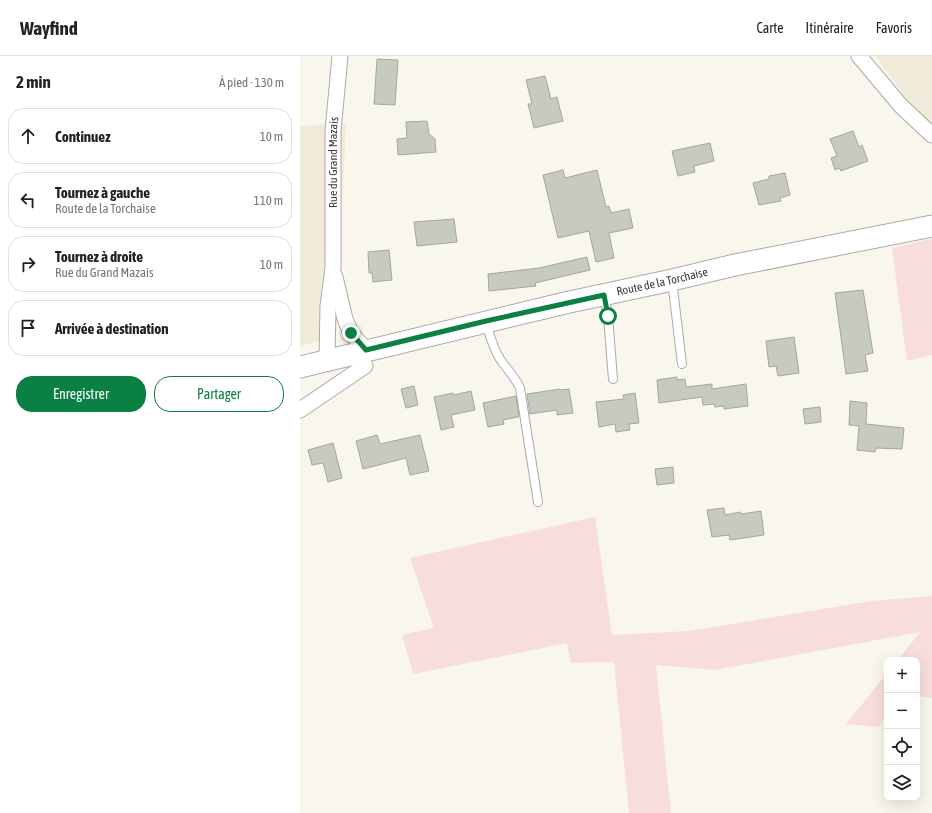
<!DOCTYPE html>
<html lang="fr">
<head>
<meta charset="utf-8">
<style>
	:root { --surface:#fff; --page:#f6f6f6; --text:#222; --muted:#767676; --line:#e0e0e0; --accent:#0b8043 }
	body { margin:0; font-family:"Asap Condensed",sans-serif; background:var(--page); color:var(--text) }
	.controls { position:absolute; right:12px; bottom:12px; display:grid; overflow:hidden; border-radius:8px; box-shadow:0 4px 16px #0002 }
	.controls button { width:36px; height:36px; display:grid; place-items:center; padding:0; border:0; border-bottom:1px solid var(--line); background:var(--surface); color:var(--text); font:20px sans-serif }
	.stop { position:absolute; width:12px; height:12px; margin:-9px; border:3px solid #0b8043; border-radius:50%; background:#fff }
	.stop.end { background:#0b8043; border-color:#fff; box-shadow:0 1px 4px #0008 }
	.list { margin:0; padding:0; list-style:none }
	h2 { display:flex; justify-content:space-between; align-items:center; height:52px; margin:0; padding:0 16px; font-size:17px }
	h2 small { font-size:13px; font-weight:400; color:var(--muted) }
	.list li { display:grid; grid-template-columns:26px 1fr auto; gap:12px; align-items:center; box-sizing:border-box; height:56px; margin:0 8px 8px; padding:0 8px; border:1px solid var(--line); border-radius:16px }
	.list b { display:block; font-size:15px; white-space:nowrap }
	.list p { margin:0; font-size:13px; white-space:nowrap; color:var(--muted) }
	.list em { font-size:13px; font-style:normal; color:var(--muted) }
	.actions { display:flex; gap:8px; padding:12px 16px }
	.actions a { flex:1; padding:9px 0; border:1px solid var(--accent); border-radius:16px; text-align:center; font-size:14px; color:var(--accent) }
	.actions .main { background:var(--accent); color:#fff }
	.icon { flex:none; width:22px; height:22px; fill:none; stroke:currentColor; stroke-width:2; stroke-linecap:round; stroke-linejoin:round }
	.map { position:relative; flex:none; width:632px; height:757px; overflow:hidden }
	header { display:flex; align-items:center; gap:24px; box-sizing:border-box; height:56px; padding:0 20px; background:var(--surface); border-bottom:1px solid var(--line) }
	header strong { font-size:19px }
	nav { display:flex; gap:22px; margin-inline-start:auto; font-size:14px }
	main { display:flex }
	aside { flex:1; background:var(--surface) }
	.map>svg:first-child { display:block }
	.built { fill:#f1ebdb }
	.green { fill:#f8deda }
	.building { fill:#c7cac1; stroke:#a4a79f }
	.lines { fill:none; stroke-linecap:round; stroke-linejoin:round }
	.lane-casing { stroke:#aeaba2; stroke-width:10 }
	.street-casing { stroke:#aeaba2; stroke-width:17 }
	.secondary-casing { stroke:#aeaba2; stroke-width:23 }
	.lane { stroke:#fff; stroke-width:8 }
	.street { stroke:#fff; stroke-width:15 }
	.secondary { stroke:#fff; stroke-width:21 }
	.route { stroke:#0b8043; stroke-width:5 }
	.labels { text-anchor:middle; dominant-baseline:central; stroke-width:3.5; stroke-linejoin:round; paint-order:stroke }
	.street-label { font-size:12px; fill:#3c3b38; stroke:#fff }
</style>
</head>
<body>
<header>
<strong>Wayfind</strong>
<nav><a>Carte</a><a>Itinéraire</a><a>Favoris</a></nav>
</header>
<main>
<aside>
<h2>2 min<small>À pied · 130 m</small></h2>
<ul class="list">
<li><svg class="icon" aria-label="ahead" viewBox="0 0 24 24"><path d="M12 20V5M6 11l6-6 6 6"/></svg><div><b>Continuez</b></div><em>10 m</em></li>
<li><svg class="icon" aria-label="left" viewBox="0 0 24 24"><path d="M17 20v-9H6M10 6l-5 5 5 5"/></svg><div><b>Tournez à gauche</b><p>Route de la Torchaise</p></div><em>110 m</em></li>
<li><svg class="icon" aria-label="right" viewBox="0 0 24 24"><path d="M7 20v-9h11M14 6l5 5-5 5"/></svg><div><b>Tournez à droite</b><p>Rue du Grand Mazais</p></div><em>10 m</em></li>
<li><svg class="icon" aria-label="arrive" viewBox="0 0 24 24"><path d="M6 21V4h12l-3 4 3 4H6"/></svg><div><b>Arrivée à destination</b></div></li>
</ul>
<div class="actions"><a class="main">Enregistrer</a><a>Partager</a></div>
</aside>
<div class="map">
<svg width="632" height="757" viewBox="0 0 632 757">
	<rect width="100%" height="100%" fill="#f9f6ed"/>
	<g class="built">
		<polygon points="575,0 632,0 632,69 622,63"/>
		<polygon points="46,67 36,280 0,290 0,70"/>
	</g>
	<g class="green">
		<polygon points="632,183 632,299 607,305 592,192"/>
		<polygon points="295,461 312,579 389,575 571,545 632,540 632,642 617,640 617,604 598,604 620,576 415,614 356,609 371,757 329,757 314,606 271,607 267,587 113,618 102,579 134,572 110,502"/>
		<polygon points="587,617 587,660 578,671 546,668"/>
	</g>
	<g class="building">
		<polygon points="77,3 98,4 95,49 74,48"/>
		<polygon points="245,20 251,43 257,41 263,65 234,72 228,48 232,48 226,24"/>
		<polygon points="127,65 129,78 135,83 136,96 98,99 97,83 107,82 106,66"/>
		<polygon points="553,75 559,91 562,89 568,105 541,115 539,112 535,114 531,102 537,100 530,83"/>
		<polygon points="410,87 414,105 394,110 395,116 378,120 372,95"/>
		<polygon points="263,114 265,122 297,114 306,151 309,150 311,157 329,153 333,172 309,177 314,202 296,206 289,175 258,182 243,119"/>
		<polygon points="485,117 490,139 480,142 481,145 459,149 453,127 469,123 469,120"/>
		<polygon points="154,163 157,186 117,190 114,166"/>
		<polygon points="89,194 92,224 73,226 72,217 69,217 68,196"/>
		<polygon points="287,201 290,214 235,227 236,230 189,235 188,218 239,212"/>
		<polygon points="563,234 573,297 565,299 568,315 546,318 535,237"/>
		<polygon points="494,281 499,317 478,320 476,310 469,311 466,285"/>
		<polygon points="377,321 377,324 385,323 386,331 412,328 412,333 446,328 448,350 424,353 424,350 415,351 414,348 403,349 402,341 359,347 357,324"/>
		<polygon points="114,330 118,349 106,352 101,333"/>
		<polygon points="260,333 260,334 269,333 273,357 257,359 257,354 230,358 227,338"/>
		<polygon points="171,335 175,354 151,359 154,371 141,374 134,341 153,337 154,339"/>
		<polygon points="335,337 339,367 329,368 330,374 316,376 315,368 299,371 296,346 324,343 323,339"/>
		<polygon points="216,340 219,360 218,361 203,364 204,368 188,371 183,347"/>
		<polygon points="550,345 567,347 566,368 604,372 602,393 576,392 575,396 557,394 559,370 549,369"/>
		<polygon points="520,351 521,366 505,368 503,353"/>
		<polygon points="77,379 80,388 120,379 129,415 110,419 106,402 63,413 56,385"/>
		<polygon points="33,387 42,422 28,426 23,407 12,409 8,394"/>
		<polygon points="373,411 374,427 357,429 355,413"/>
		<polygon points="424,452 425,459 440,456 441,458 461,455 464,479 430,484 429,479 412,481 407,454"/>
	</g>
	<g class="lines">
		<g class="lane-casing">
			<g id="lane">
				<polyline points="372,224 382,308"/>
				<polyline points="304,239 308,260 313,323"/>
				<path d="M 186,267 C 190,280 193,292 200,303 C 207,313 215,321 220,332 L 238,446"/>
			</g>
		</g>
		<g class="street-casing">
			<g id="street">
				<polyline points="559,0 601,50 632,79"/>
				<polyline points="35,221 45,263 51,277 66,294"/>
				<path id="s1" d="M 27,304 L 28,250 L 33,212 L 33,75 L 40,0"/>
				<polyline points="0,354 65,310"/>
			</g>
		</g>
		<g class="secondary-casing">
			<g id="secondary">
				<path id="s2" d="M 0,311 L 265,247 L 372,224 L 435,209 L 632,170"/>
			</g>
		</g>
		<use href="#lane" class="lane"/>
		<use href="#street" class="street"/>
		<use href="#secondary" class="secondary"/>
	</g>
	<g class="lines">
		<polyline class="route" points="51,277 66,294 186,265 304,239 308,260"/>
	</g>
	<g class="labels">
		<g class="street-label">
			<text stroke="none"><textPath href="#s1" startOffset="198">Rue du Grand Mazais</textPath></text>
			<text stroke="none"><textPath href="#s2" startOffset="372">Route de la Torchaise</textPath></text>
		</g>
	</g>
</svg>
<div class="controls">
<button>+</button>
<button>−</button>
<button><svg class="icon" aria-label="locate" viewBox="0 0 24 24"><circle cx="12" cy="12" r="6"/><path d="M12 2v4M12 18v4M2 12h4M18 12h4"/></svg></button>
<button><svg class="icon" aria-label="layers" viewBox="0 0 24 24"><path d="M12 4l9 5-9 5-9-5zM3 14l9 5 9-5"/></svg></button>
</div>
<div class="stop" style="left:308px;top:260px"></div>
<div class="stop end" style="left:51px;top:277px"></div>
</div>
</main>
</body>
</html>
